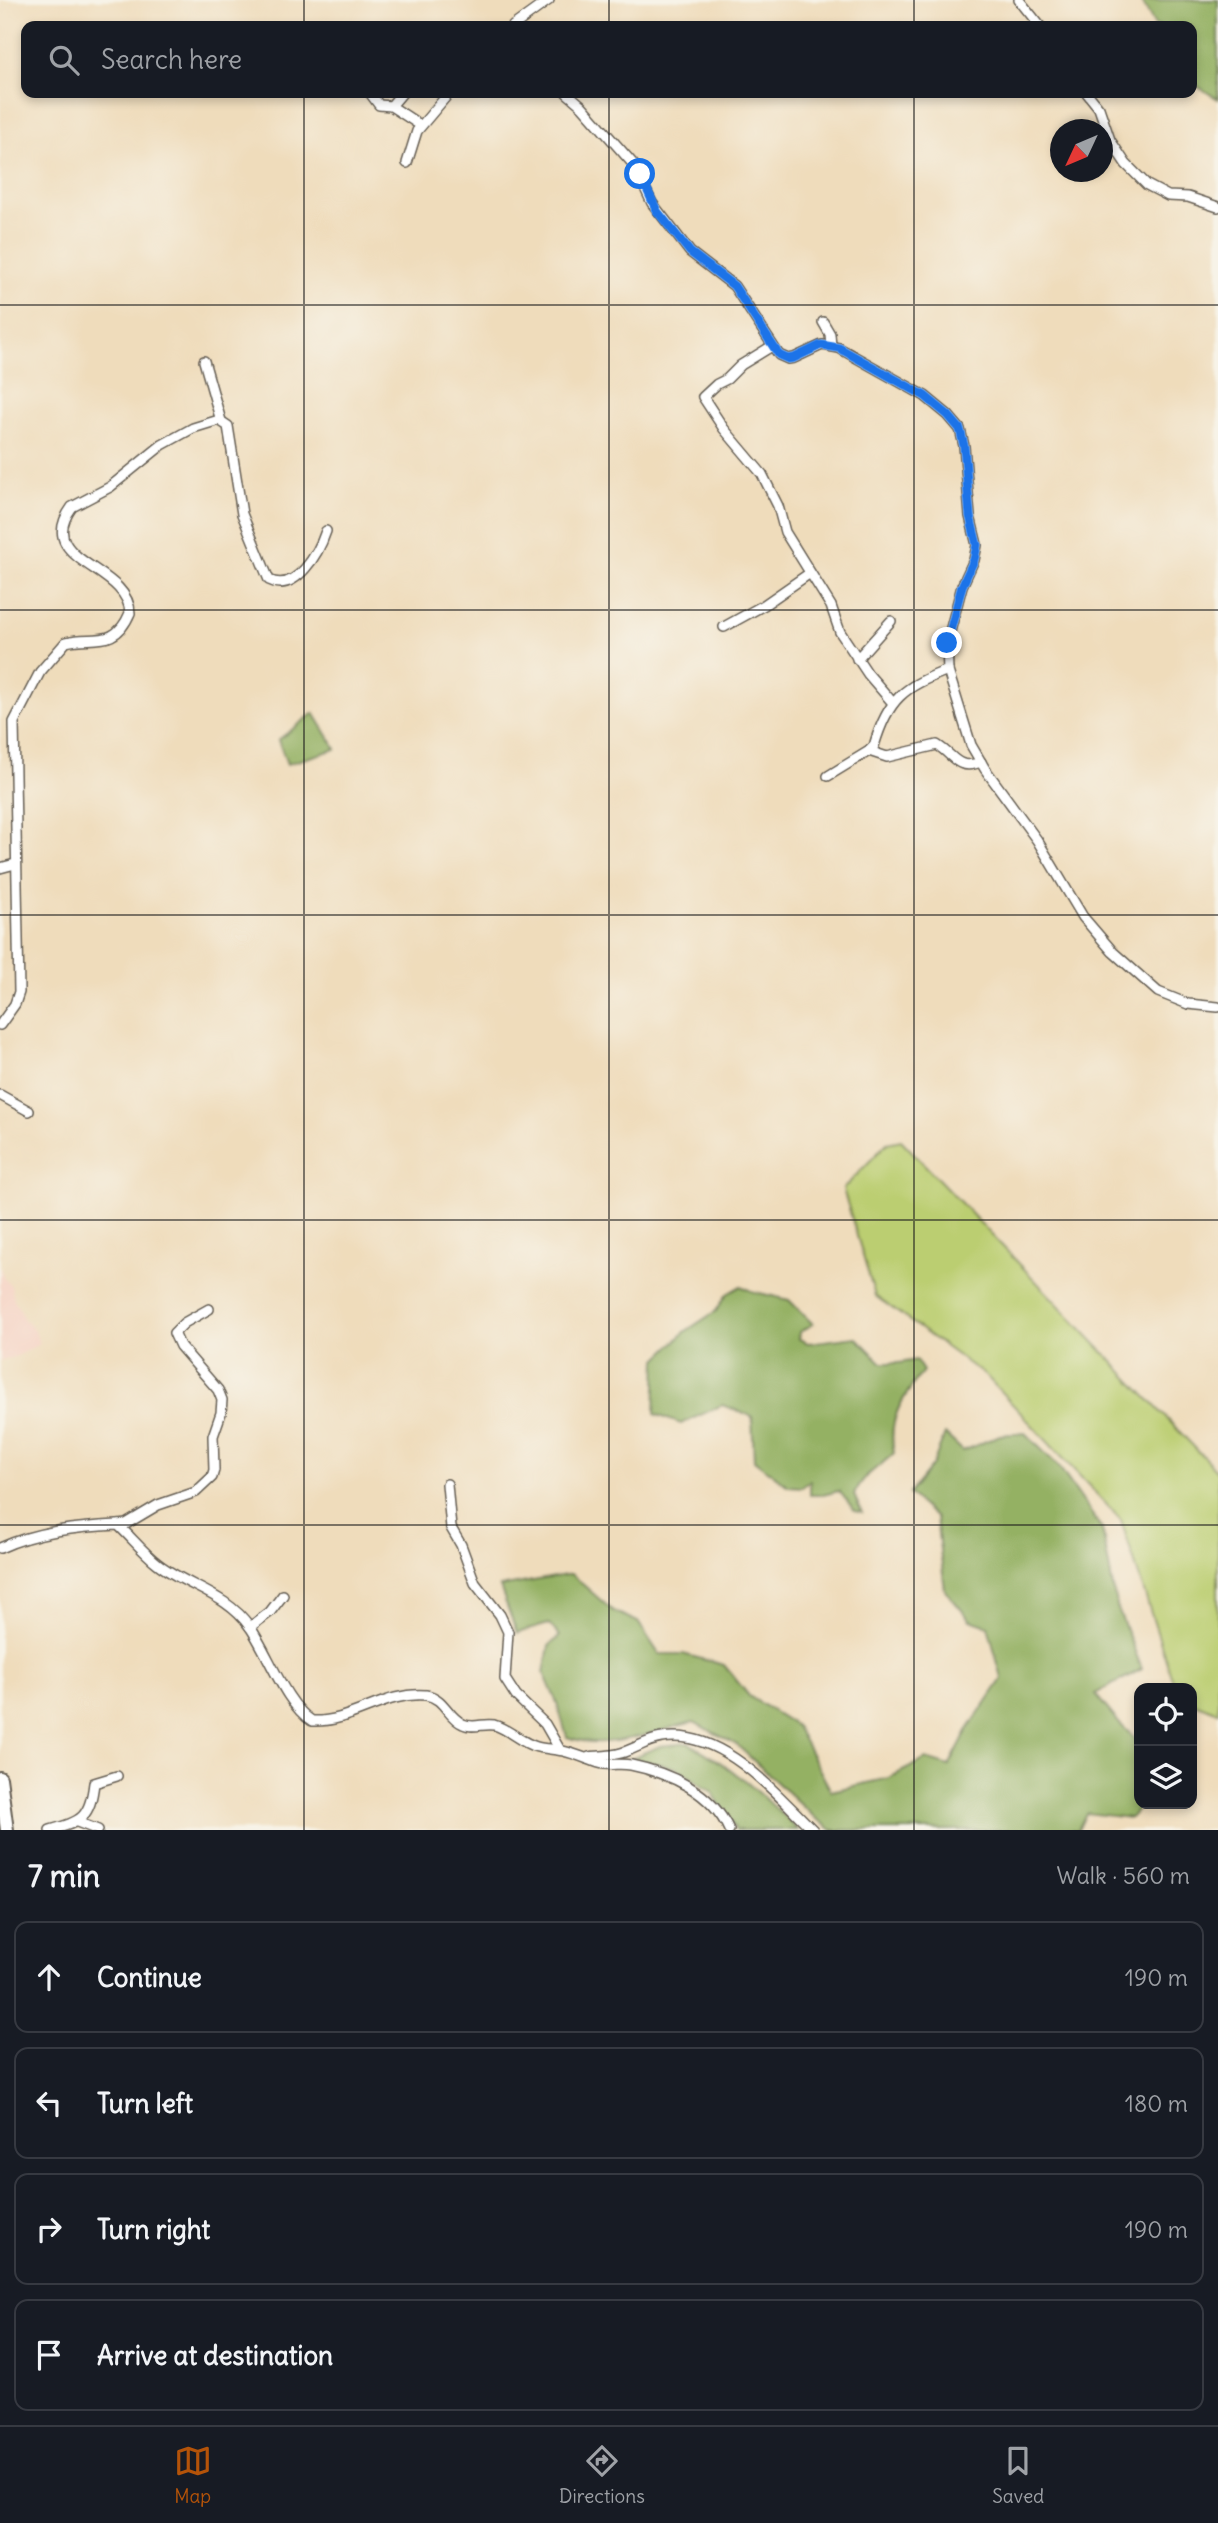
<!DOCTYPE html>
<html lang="en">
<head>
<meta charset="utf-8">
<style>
	:root { --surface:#171b24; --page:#242831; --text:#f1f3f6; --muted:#9ea1a6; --line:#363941; --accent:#b45309 }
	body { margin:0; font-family:Delius,sans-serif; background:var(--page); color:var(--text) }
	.controls { position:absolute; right:21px; bottom:21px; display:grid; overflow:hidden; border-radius:14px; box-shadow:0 4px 10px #0003 }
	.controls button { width:63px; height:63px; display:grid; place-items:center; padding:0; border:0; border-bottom:2px solid var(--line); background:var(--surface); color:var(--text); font:35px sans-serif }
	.compass { position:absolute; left:1050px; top:119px; width:63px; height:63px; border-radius:50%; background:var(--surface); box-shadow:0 4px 10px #0003; rotate:226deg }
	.stop { position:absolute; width:21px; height:21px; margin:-16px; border:5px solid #1a73e8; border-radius:50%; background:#fff }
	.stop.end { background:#1a73e8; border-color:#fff; box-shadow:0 2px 7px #0008 }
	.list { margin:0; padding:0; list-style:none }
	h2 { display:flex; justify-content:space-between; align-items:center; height:91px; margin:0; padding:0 28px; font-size:30px }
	h2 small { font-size:23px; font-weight:400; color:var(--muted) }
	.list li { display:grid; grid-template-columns:46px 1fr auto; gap:21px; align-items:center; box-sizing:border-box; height:112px; margin:0 14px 14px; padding:0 14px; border:2px solid var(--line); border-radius:14px }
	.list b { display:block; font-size:26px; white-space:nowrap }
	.list em { font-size:23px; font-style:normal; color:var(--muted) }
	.icon { flex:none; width:38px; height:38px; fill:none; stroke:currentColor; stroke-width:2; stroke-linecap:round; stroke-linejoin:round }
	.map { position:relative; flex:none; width:1218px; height:1830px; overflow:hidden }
	.search { position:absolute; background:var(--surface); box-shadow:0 4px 10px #0003; left:21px; right:21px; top:21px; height:77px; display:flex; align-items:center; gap:18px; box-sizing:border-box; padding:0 24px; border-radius:14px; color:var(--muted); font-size:26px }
	.sheet { height:595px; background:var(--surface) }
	nav { display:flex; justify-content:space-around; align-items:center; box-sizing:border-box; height:98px; border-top:2px solid var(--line); background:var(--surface); font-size:19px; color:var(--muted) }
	nav a { display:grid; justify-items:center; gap:4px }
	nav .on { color:var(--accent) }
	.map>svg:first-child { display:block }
	.built { fill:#f6d2c3 }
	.green { fill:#bbce71; stroke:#6c7546; stroke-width:2 }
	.forest { fill:#94b163; stroke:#586640; stroke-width:2 }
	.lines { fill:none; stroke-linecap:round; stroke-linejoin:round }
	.street-casing { stroke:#665f54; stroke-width:12 }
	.secondary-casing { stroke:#665f54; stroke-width:16 }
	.street { stroke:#fff; stroke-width:9 }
	.secondary { stroke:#fff; stroke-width:12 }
	.route { stroke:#1a73e8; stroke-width:9 }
	.grid { fill:none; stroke:#1c1c1c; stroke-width:2; stroke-opacity:0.55 }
</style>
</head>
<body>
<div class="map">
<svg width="1218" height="1830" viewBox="0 0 1218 1830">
	<rect width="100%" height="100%" fill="#f7f3e8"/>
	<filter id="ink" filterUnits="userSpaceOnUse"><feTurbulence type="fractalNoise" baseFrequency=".0143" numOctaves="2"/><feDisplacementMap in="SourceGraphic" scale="14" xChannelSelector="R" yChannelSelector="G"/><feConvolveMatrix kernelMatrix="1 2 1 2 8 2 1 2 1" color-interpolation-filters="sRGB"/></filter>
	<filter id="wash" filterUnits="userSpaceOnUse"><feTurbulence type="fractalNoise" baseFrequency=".00686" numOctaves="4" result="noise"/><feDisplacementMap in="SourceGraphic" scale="28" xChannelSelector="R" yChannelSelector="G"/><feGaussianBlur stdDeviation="1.57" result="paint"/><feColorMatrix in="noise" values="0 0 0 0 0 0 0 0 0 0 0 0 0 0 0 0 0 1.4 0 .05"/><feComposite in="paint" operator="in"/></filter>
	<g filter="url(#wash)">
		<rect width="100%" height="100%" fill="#efdcbb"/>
		<polygon class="built" points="0,1267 4,1278 11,1286 15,1303 21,1311 23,1318 35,1331 39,1344 17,1356 0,1361"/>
		<polygon class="green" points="901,1140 1218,1472 1218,1712 1192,1702 1192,1688 1175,1688 1121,1520 987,1377 875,1296 843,1189 887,1143"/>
		<g class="forest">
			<polygon points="1141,0 1218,0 1218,99 1192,83 1192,26 1155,26"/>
			<polygon points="314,713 336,749 287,764 278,740"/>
			<path d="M 741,1286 L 751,1291 L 789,1300 L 813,1324 L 800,1332 L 799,1339 L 808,1343 L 856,1337 L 882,1363 L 899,1363 L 916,1360 L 923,1371 C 903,1398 887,1418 894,1453 C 879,1468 863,1474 854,1495 L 862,1513 L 855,1511 L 839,1491 L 823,1495 L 810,1495 L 810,1481 L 802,1487 L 788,1486 L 754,1460 L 752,1416 L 722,1405 L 681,1424 L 655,1414 L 657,1359 L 686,1331 L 716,1311 L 727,1294 Z"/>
			<path d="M 1025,1433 L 1059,1467 L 1102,1529 L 1116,1604 L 1142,1669 L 1095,1694 L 1119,1723 L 1139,1742 L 1139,1804 L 1143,1804 L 1130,1818 L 1086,1813 L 1078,1830 L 832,1830 L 815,1818 L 737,1745 L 694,1722 C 653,1731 608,1752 567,1737 L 557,1703 L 544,1673 L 549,1646 L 560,1636 L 549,1624 L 517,1633 L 500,1587 L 571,1574 L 613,1611 L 638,1622 L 659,1654 L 683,1654 L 724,1665 L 749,1696 L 796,1726 L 831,1791 L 889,1778 L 926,1759 L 949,1766 L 967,1731 L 1002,1679 L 988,1626 L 970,1620 L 945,1590 L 936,1518 L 909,1494 L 933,1464 L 945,1434 L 963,1451 L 1000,1435 Z"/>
			<path d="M 688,1743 C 731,1765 764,1796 798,1830 L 736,1830 L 712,1792 L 677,1768 L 631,1758 L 660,1746 Z"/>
		</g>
	</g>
	<g filter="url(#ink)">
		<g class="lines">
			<g class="street-casing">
				<g id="street">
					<polyline points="1019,0 1040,26"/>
					<polyline points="513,26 549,0"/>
					<polyline points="370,93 379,105 391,106 420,125"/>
					<polyline points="567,93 582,106 634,165 652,203 690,252 734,286 779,355 788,359 794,358 822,345 839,348 925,396 948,415 960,429 964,446 970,516 977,545 974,560 962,586 947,643 948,671 971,745 985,769 1037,840 1083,917 1113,952 1158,992 1188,1004 1218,1007"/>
					<polyline points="1087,93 1099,108 1110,140 1126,164 1147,185 1168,196 1188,197 1218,207"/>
					<polyline points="391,106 402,93"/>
					<polyline points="407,163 417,131 449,93"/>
					<polyline points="823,322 830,334 831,346"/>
					<polyline points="772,346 741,365 727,379 717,384 703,397 724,429 762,474 778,506 785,532 831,606 840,632 868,674 893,703"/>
					<polyline points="204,361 221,421"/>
					<polyline points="724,627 764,605 810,573"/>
					<polyline points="857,659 891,621"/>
					<path d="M 869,751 L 887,757 L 937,745 C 955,756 957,771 981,762"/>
					<path d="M 828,776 L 869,751 L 874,746 C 888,698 904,687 948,670"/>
					<polyline points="0,868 15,864"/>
					<path d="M 0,1025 L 15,1004 L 19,992 L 14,722 L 40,672 L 66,642 C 91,634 114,651 130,613 C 129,566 32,562 72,507 L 110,487 L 162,445 L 193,428 L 219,420 L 228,426 L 242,514 L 269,580 C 296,594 319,552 326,531"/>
					<polyline points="0,1095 29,1111"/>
					<polyline points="447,1484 451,1528 461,1545 475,1583 500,1615 508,1632 505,1679 516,1696 545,1724 560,1750"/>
					<polyline points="118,1525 126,1524 158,1505 196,1492 212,1477 214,1470 213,1436 221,1413 222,1400 218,1390 180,1346 174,1333 184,1323 209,1309"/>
					<path d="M 0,1548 C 37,1531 77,1527 118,1525 C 131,1537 143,1552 157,1563 C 187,1587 226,1593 250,1627 C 268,1653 286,1705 312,1721 C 352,1723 385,1691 426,1695 C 445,1698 447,1717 463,1724 C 473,1729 484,1723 494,1725 C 509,1729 521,1743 537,1747 C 545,1749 555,1749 563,1751 C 576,1754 587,1759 599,1763 C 609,1766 620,1763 631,1765 C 670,1773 712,1792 729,1830"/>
					<polyline points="250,1627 270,1612 283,1595"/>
					<path d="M 589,1757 C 599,1756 611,1756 621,1753 C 635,1749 647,1740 662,1738 C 721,1728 774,1792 813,1830"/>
					<polyline points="77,1822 98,1830"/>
					<path d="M 50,1830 C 82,1822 90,1817 94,1783 L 117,1776"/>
				</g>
			</g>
			<g class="secondary-casing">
				<polyline id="secondary" points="0,1778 7,1830"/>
			</g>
			<use href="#street" class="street"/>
			<use href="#secondary" class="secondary"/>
		</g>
	</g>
	<g class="lines" filter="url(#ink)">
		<polyline class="route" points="640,174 657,211 690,252 734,286 779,355 788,359 794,358 821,345 839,348 925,396 948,415 960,429 964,446 970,516 977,545 974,560 962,586 947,643"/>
	</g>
	<path class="grid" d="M 304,0 L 304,26M 609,0 L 609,26M 914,0 L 914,26M 304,93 L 304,1830M 609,93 L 609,1830M 914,93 L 914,1830M 0,305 L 1218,305M 0,610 L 1218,610M 0,915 L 1218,915M 0,1220 L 1218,1220M 0,1525 L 1218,1525"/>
</svg>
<div class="controls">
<button><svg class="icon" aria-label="locate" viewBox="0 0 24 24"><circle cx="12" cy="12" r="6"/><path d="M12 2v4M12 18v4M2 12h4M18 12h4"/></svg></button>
<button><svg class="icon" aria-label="layers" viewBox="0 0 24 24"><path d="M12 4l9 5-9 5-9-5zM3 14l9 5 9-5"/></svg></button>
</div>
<svg class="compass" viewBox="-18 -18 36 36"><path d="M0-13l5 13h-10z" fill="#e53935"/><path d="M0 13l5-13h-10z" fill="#9ea1a6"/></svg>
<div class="stop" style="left:640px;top:174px"></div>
<div class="stop end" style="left:947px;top:643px"></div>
<div class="search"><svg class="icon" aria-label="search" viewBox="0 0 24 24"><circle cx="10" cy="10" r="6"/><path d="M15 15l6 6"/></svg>Search here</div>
</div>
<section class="sheet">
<h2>7 min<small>Walk · 560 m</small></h2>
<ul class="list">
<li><svg class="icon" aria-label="ahead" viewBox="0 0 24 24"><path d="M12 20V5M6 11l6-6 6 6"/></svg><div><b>Continue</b></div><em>190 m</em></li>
<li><svg class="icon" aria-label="left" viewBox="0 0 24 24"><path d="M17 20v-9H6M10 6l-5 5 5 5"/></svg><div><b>Turn left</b></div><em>180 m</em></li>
<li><svg class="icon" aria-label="right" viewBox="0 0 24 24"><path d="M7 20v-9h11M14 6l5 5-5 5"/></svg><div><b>Turn right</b></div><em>190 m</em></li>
<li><svg class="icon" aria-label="arrive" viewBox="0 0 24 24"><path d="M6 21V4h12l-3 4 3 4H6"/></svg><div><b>Arrive at destination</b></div></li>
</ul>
</section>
<nav>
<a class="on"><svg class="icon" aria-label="map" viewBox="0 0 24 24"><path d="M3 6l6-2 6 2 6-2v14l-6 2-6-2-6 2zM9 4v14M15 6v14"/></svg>Map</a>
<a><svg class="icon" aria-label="directions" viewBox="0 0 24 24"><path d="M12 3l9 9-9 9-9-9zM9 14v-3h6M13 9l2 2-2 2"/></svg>Directions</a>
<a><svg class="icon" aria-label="saved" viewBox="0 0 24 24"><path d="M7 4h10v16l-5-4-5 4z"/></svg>Saved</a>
</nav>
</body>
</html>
